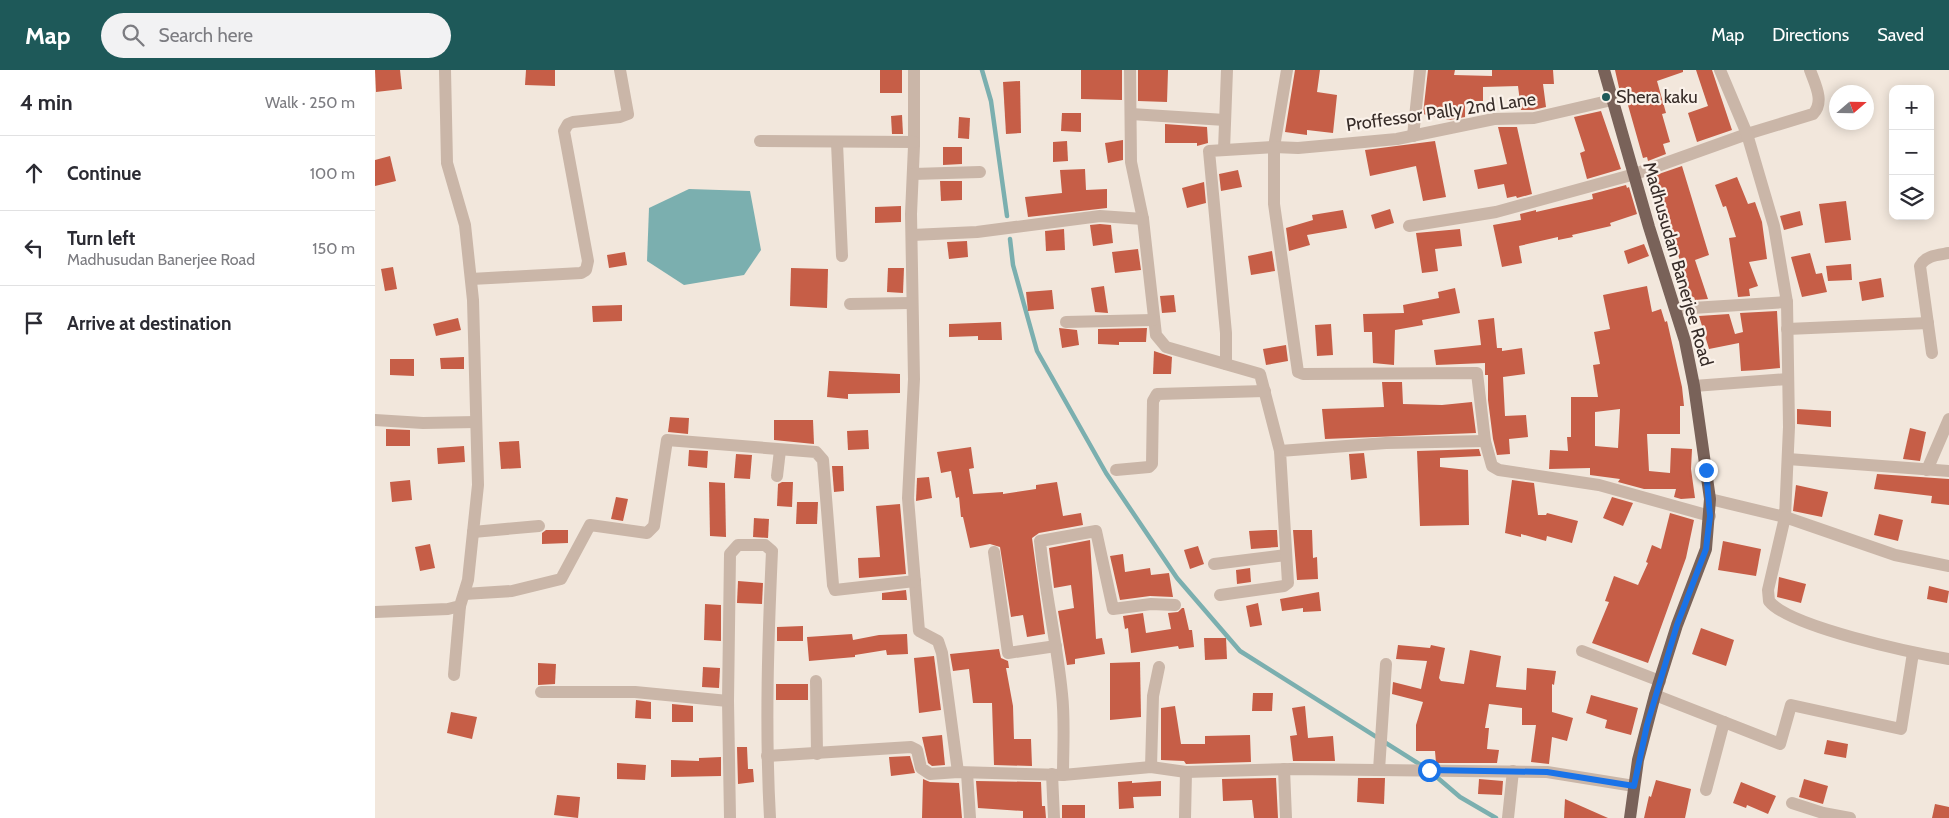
<!DOCTYPE html>
<html lang="en">
<head>
<meta charset="utf-8">
<style>
	:root { --surface:#fff; --page:#f2f2f3; --text:#2b2b33; --muted:#7c7c81; --line:#e1e1e2; --accent:#1e5959 }
	body { margin:0; font-family:Cabin,sans-serif; background:var(--page); color:var(--text) }
	.controls { position:absolute; right:15px; top:15px; display:grid; overflow:hidden; border-radius:10px; box-shadow:0 2px 12px #0003 }
	.controls button { width:45px; height:45px; display:grid; place-items:center; padding:0; border:0; border-bottom:1px solid var(--line); background:var(--surface); color:var(--text); font:25px sans-serif }
	.compass { position:absolute; left:1454px; top:15px; width:45px; height:45px; border-radius:50%; background:var(--surface); box-shadow:0 2px 12px #0003; rotate:70deg }
	.stop { position:absolute; width:15px; height:15px; margin:-11px; border:4px solid #1a73e8; border-radius:50%; background:#fff }
	.stop.end { background:#1a73e8; border-color:#fff; box-shadow:0 1px 5px #0008 }
	.list { margin:0; padding:0; list-style:none }
	h2 { display:flex; justify-content:space-between; align-items:center; height:65px; margin:0; padding:0 20px; font-size:21px }
	h2 small { font-size:16px; font-weight:400; color:var(--muted) }
	.list li { display:grid; grid-template-columns:32px 1fr auto; gap:15px; align-items:center; box-sizing:border-box; height:75px; padding:0 20px; border-top:1px solid var(--line) }
	.list b { display:block; font-size:19px; white-space:nowrap }
	.list p { margin:0; font-size:16px; white-space:nowrap; color:var(--muted) }
	.list em { font-size:16px; font-style:normal; color:var(--muted) }
	.icon { flex:none; width:28px; height:28px; fill:none; stroke:currentColor; stroke-width:2; stroke-linecap:round; stroke-linejoin:round }
	.map { position:relative; flex:none; width:1574px; height:748px; overflow:hidden }
	header { display:flex; align-items:center; gap:30px; box-sizing:border-box; height:70px; padding:0 25px; background:var(--accent); color:#fff }
	header strong { font-size:24px }
	nav { display:flex; gap:28px; margin-inline-start:auto; font-size:18px }
	.search { width:350px; height:45px; background:var(--page); display:flex; align-items:center; gap:12px; box-sizing:border-box; padding:0 18px; border-radius:28px; color:var(--muted); font-size:19px }
	main { display:flex }
	aside { flex:1; background:var(--surface) }
	.map>svg:first-child { display:block }
	.water { fill:#7bafaf }
	.lines { fill:none; stroke-linecap:round; stroke-linejoin:round }
	.stream { stroke:#7bafaf; stroke-width:4.5 }
	.building { fill:#c65e47; fill-rule:evenodd }
	.minor { stroke:#cab6a8; stroke-width:12 }
	.major { stroke:#796259; stroke-width:12 }
	.route { stroke:#1a73e8; stroke-width:6 }
	.poi-dot { fill:#1e5959; stroke:#faf1e9; stroke-width:2 }
	.labels { text-anchor:middle; dominant-baseline:central; stroke-width:4.5; stroke-linejoin:round; paint-order:stroke }
	.poi-label { font-size:18px; fill:#372c28; stroke:#faf1e9; text-anchor:start }
	.street-label { font-size:18px; fill:#372c28; stroke:#faf1e9 }
</style>
</head>
<body>
<header>
<strong>Map</strong>
<div class="search"><svg class="icon" aria-label="search" viewBox="0 0 24 24"><circle cx="10" cy="10" r="6"/><path d="M15 15l6 6"/></svg>Search here</div>
<nav><a>Map</a><a>Directions</a><a>Saved</a></nav>
</header>
<main>
<aside>
<h2>4 min<small>Walk · 250 m</small></h2>
<ul class="list">
<li><svg class="icon" aria-label="ahead" viewBox="0 0 24 24"><path d="M12 20V5M6 11l6-6 6 6"/></svg><div><b>Continue</b></div><em>100 m</em></li>
<li><svg class="icon" aria-label="left" viewBox="0 0 24 24"><path d="M17 20v-9H6M10 6l-5 5 5 5"/></svg><div><b>Turn left</b><p>Madhusudan Banerjee Road</p></div><em>150 m</em></li>
<li><svg class="icon" aria-label="arrive" viewBox="0 0 24 24"><path d="M6 21V4h12l-3 4 3 4H6"/></svg><div><b>Arrive at destination</b></div></li>
</ul>
</aside>
<div class="map">
<svg width="1574" height="748" viewBox="0 0 1574 748">
	<rect width="100%" height="100%" fill="#f2e7dc"/>
	<polygon class="water" points="314,119 375,121 386,180 369,205 309,215 272,191 274,138"/>
	<g class="lines">
		<g class="stream">
			<polyline points="607,0 616,31 632,146"/>
			<polyline points="635,169 638,195 662,281 731,403 802,508 865,581 1049,697"/>
			<polyline points="1057,703 1085,727 1121,748"/>
		</g>
	</g>
	<g class="building">
		<polygon points="0,0 25,0 27,19 1,22"/>
		<polygon points="151,0 180,0 180,16 150,15"/>
		<rect x="505" y="0" width="22" height="23"/>
		<polygon points="706,0 747,0 747,30 706,29"/>
		<polygon points="763,0 793,0 792,32 763,31"/>
		<polygon points="920,0 945,0 942,22 962,25 958,63 932,60 932,65 910,62"/>
		<polygon points="1053,0 1080,0 1079,5 1117,6 1117,0 1178,0 1179,14 1168,14 1171,37 1158,40 1146,40 1143,16 1108,17 1108,31 1090,31 1090,47 1074,50 1048,44"/>
		<polygon points="1240,0 1308,0 1308,2 1282,11 1291,43 1287,44 1295,72 1288,74 1291,84 1273,91 1272,87 1268,88 1249,21 1245,22"/>
		<polygon points="1321,0 1337,0 1357,60 1322,72 1313,43 1333,36"/>
		<polygon points="645,11 646,63 631,64 628,12"/>
		<polygon points="1226,41 1246,99 1212,109 1205,83 1210,81 1199,47"/>
		<polygon points="687,43 706,43 706,62 686,61"/>
		<polygon points="527,45 528,64 517,64 516,46"/>
		<polygon points="584,47 595,48 594,69 583,68"/>
		<polygon points="790,54 832,57 833,73 822,76 822,73 790,73"/>
		<polygon points="1123,57 1142,57 1157,124 1142,128 1141,126 1132,128 1129,114 1103,119 1099,100 1132,94"/>
		<polygon points="748,70 748,90 733,93 730,73"/>
		<polygon points="692,71 693,91 678,92 678,72"/>
		<polygon points="1060,71 1071,127 1048,131 1041,96 995,106 990,80"/>
		<polygon points="568,77 587,77 587,94 568,95"/>
		<polygon points="15,86 21,111 0,116 0,90"/>
		<polygon points="1307,96 1334,185 1320,190 1333,229 1320,230 1319,227 1312,229 1302,198 1307,197 1278,106"/>
		<polygon points="710,99 711,120 732,119 732,138 653,147 650,127 687,123 685,100"/>
		<polygon points="863,100 867,117 846,121 844,104"/>
		<polygon points="1362,107 1373,134 1380,132 1387,152 1392,189 1374,192 1383,216 1374,219 1375,226 1363,227 1354,168 1361,167 1351,136 1348,137 1340,115"/>
		<polygon points="565,111 587,111 587,130 566,131"/>
		<polygon points="829,112 831,133 812,138 807,118"/>
		<polygon points="1251,115 1252,118 1254,117 1262,144 1235,153 1236,156 1197,165 1198,167 1183,170 1183,167 1144,176 1147,193 1127,197 1118,155 1146,150 1145,144 1161,140 1161,142 1218,129 1217,124"/>
		<polygon points="1471,131 1476,170 1450,173 1444,134"/>
		<polygon points="526,136 526,152 500,153 500,137"/>
		<polygon points="1015,139 1019,153 1000,159 996,145"/>
		<polygon points="968,140 972,158 932,165 935,175 914,181 911,158 938,150 937,145"/>
		<polygon points="1425,141 1428,155 1409,160 1405,146"/>
		<polygon points="725,154 736,155 738,173 718,176 715,155"/>
		<polygon points="689,159 690,180 671,181 670,161"/>
		<polygon points="1085,159 1087,176 1060,179 1063,201 1047,203 1041,163"/>
		<polygon points="592,171 593,187 574,189 572,172"/>
		<polygon points="1269,174 1274,186 1253,194 1249,181"/>
		<polygon points="763,179 766,200 740,203 737,182"/>
		<polygon points="897,181 900,201 876,205 873,186"/>
		<polygon points="250,182 252,195 234,198 232,185"/>
		<polygon points="1435,183 1441,204 1447,203 1452,222 1427,227 1416,187"/>
		<polygon points="1476,194 1477,210 1453,211 1451,196"/>
		<polygon points="18,197 22,219 10,221 6,199"/>
		<polygon points="416,198 453,199 452,238 415,236"/>
		<polygon points="513,198 529,198 528,223 512,222"/>
		<polygon points="1506,208 1509,227 1487,231 1484,212"/>
		<polygon points="729,216 733,243 720,242 716,218"/>
		<path d="M 1272,216 L 1277,242 L 1286,239 L 1290,252 L 1292,251 L 1307,317 L 1309,336 L 1305,336 L 1305,364 L 1272,364 L 1274,401 L 1295,403 L 1296,378 L 1317,379 L 1316,399 L 1320,428 L 1306,429 L 1299,427 L 1301,419 L 1269,419 L 1243,412 L 1245,409 L 1215,405 L 1215,398 L 1174,399 L 1175,380 L 1193,381 L 1192,367 L 1196,367 L 1196,327 L 1223,327 L 1218,295 L 1225,294 L 1219,262 L 1235,259 L 1228,225 ZM 1245,339 L 1243,378 L 1220,376 L 1220,342 Z"/>
		<polygon points="1080,218 1085,243 1047,250 1048,255 1020,260 1019,295 998,293 997,262 989,262 988,244 1029,243 1028,235 1064,228 1063,222"/>
		<polygon points="677,220 679,239 653,241 651,222"/>
		<polygon points="799,225 801,242 787,243 785,226"/>
		<polygon points="247,235 247,251 218,252 217,236"/>
		<polygon points="1402,241 1405,298 1384,300 1366,301 1364,273 1334,279 1324,246 1354,244 1360,264 1368,262 1365,243"/>
		<polygon points="83,248 86,260 61,266 58,254"/>
		<polygon points="1119,248 1122,278 1127,278 1127,281 1147,278 1150,304 1128,307 1130,346 1151,345 1153,367 1134,369 1135,384 1122,385 1118,369 1113,330 1113,305 1110,305 1110,293 1061,295 1059,280 1106,275 1103,250"/>
		<polygon points="626,252 627,270 603,270 603,266 574,267 574,254"/>
		<polygon points="956,254 958,285 942,286 940,255"/>
		<polygon points="684,258 702,260 704,275 687,278"/>
		<polygon points="772,258 771,272 744,272 744,275 723,274 723,259"/>
		<polygon points="911,275 913,291 891,295 888,279"/>
		<polygon points="779,281 797,287 796,304 778,304"/>
		<polygon points="89,287 89,299 66,299 65,288"/>
		<polygon points="15,289 39,289 39,306 15,305"/>
		<polygon points="454,301 525,304 525,323 473,324 473,329 452,327"/>
		<polygon points="1007,312 1027,312 1028,334 1067,335 1097,332 1101,363 950,369 947,339 1009,337"/>
		<polygon points="1422,339 1456,341 1456,357 1422,354"/>
		<polygon points="295,347 314,348 313,364 293,362"/>
		<polygon points="399,350 438,350 439,374 399,370"/>
		<polygon points="1535,358 1551,362 1545,391 1528,389"/>
		<polygon points="11,359 35,360 35,376 11,376"/>
		<polygon points="493,360 494,379 473,380 472,361"/>
		<polygon points="144,371 146,398 126,399 124,372"/>
		<polygon points="89,376 90,392 63,394 62,378"/>
		<polygon points="596,377 599,398 594,399 598,424 628,422 628,424 661,419 661,415 682,412 688,446 706,443 708,455 664,463 657,468 670,564 652,567 648,545 636,547 625,477 615,474 595,478 588,447 586,447 584,427 581,428 576,401 566,403 562,382"/>
		<polygon points="1104,379 1106,386 1065,388 1065,397 1093,400 1094,455 1045,456 1042,381"/>
		<polygon points="314,380 333,381 332,398 313,396"/>
		<polygon points="989,383 992,408 976,410 974,384"/>
		<polygon points="361,384 377,385 375,409 359,408"/>
		<polygon points="457,396 468,396 469,421 459,422"/>
		<polygon points="1502,404 1574,409 1574,435 1556,433 1557,426 1499,419"/>
		<polygon points="554,407 557,428 541,431 542,408"/>
		<polygon points="35,410 37,430 17,432 15,412"/>
		<polygon points="1137,410 1159,413 1163,445 1171,445 1172,443 1203,451 1197,473 1172,466 1171,471 1146,464 1146,467 1130,463"/>
		<polygon points="334,412 350,413 351,467 335,466"/>
		<polygon points="407,412 418,412 417,437 402,436 403,414"/>
		<polygon points="1421,415 1453,422 1447,447 1418,441"/>
		<polygon points="241,427 253,429 248,451 236,449"/>
		<polygon points="1237,427 1258,433 1248,456 1228,448"/>
		<polygon points="422,432 443,432 442,454 421,454"/>
		<polygon points="525,434 531,504 484,508 483,488 505,487 501,436"/>
		<polygon points="1295,443 1319,450 1311,488 1273,593 1217,573 1234,532 1230,531 1239,506 1263,515 1273,493 1271,492 1277,475 1286,479"/>
		<polygon points="1504,444 1528,450 1523,471 1499,465"/>
		<polygon points="379,448 394,449 393,468 378,467"/>
		<polygon points="171,460 193,460 193,473 167,474 167,463"/>
		<polygon points="894,460 902,460 903,477 876,479 874,461"/>
		<polygon points="918,460 937,460 938,488 942,487 943,509 922,510"/>
		<polygon points="715,470 721,569 727,568 730,584 700,589 700,594 692,595 683,541 699,538 696,515 679,518 674,478"/>
		<polygon points="1348,471 1386,479 1381,506 1343,500"/>
		<polygon points="55,474 60,498 45,501 40,477"/>
		<polygon points="823,476 829,494 815,499 809,480"/>
		<polygon points="748,484 750,502 775,498 776,505 794,503 798,527 775,526 745,530 735,486"/>
		<polygon points="875,498 876,512 862,514 861,500"/>
		<polygon points="1404,507 1431,514 1426,533 1402,527"/>
		<polygon points="363,511 388,513 387,534 362,533"/>
		<polygon points="1554,516 1574,521 1572,533 1552,529"/>
		<polygon points="531,520 532,530 507,530 507,523"/>
		<polygon points="944,522 946,541 928,542 928,538 907,541 905,529"/>
		<polygon points="883,533 887,555 875,557 871,536"/>
		<polygon points="330,534 346,535 346,571 329,570"/>
		<polygon points="807,538 809,538 814,560 817,560 819,577 804,579 803,576 756,583 753,558 750,559 748,546 768,543 771,563 796,559 793,543 803,542"/>
		<polygon points="428,556 428,571 402,571 402,557"/>
		<polygon points="1326,558 1359,570 1351,596 1317,584"/>
		<polygon points="477,564 478,570 504,565 532,564 533,584 512,585 511,580 480,585 480,587 434,591 432,567"/>
		<polygon points="829,568 851,568 852,589 830,590"/>
		<polygon points="1023,575 1055,578 1056,575 1070,578 1064,608 1066,611 1089,614 1095,580 1126,586 1121,617 1151,620 1152,598 1181,601 1179,615 1177,614 1177,642 1198,648 1192,671 1177,667 1174,694 1156,692 1161,655 1147,655 1147,638 1114,634 1110,658 1114,658 1112,679 1124,680 1122,693 1061,693 1060,681 1041,681 1041,655 1048,632 1017,624 1018,612 1046,619 1052,591 1021,589"/>
		<polygon points="624,579 626,588 633,591 634,598 631,598 638,636 639,669 656,669 657,696 619,695 617,633 598,633 594,599 578,601 575,584"/>
		<polygon points="559,586 566,640 544,643 539,588"/>
		<polygon points="765,592 766,647 735,650 735,593"/>
		<polygon points="163,593 181,594 180,614 163,615"/>
		<polygon points="328,597 345,598 344,618 327,617"/>
		<rect x="401" y="614" width="32" height="16"/>
		<polygon points="878,623 898,623 897,641 877,641"/>
		<polygon points="1216,625 1263,638 1256,665 1230,658 1232,650 1211,643"/>
		<polygon points="261,630 276,632 276,649 260,648"/>
		<polygon points="297,634 318,636 318,652 297,652"/>
		<polygon points="800,636 806,674 830,674 830,666 875,665 876,692 811,694 809,691 786,690 786,638"/>
		<polygon points="930,636 933,668 958,666 960,691 918,691 915,666 922,665 917,638"/>
		<polygon points="76,642 102,647 97,669 72,663"/>
		<polygon points="567,665 570,695 557,696 553,693 547,667"/>
		<polygon points="1452,670 1473,674 1471,688 1449,684"/>
		<polygon points="362,677 372,677 373,699 378,699 379,712 363,714"/>
		<polygon points="535,686 540,703 516,706 514,687"/>
		<polygon points="346,687 346,706 296,707 296,690 324,691 324,688"/>
		<polygon points="242,693 271,695 270,710 242,709"/>
		<polygon points="901,708 903,748 879,748 877,730 848,731 847,709"/>
		<polygon points="983,708 1010,708 1009,734 982,732"/>
		<polygon points="548,709 555,712 584,713 587,748 547,748"/>
		<polygon points="1104,709 1128,711 1127,725 1103,724"/>
		<polygon points="1429,709 1453,716 1448,734 1424,727"/>
		<polygon points="1281,710 1316,719 1310,748 1269,748 1274,726 1276,727"/>
		<polygon points="601,711 666,712 667,736 670,736 671,748 648,748 648,741 603,738"/>
		<polygon points="757,711 757,713 786,711 786,726 758,727 759,738 744,739 743,712"/>
		<polygon points="1366,712 1401,726 1393,744 1372,735 1371,738 1358,733"/>
		<polygon points="182,725 205,727 203,748 179,745"/>
		<polygon points="1190,729 1233,748 1189,748"/>
		<polygon points="1560,734 1574,737 1574,748 1557,748"/>
		<rect x="687" y="735" width="23" height="13"/>
	</g>
	<g class="lines">
		<g class="minor">
			<polyline points="539,0 539,76 536,144 539,309 533,428 544,561 563,571 567,583 583,702"/>
			<polyline points="755,0 756,92 768,149 781,265 791,277 885,304 905,381"/>
			<polyline points="912,0 899,77 899,134 923,302 928,304 1102,303 1110,371 1117,396 1124,400 1224,415 1335,446"/>
			<polyline points="756,44 850,50"/>
			<polyline points="1038,66 1045,0"/>
			<polyline points="385,71 539,72"/>
			<polyline points="462,73 467,186"/>
			<polyline points="849,80 852,0"/>
			<polyline points="538,104 605,102"/>
			<path d="M 1034,156 L 1121,142 L 1260,104 L 1372,64 L 1438,44 C 1450,32 1440,14 1435,0"/>
			<polyline points="537,165 602,162 725,146 768,149"/>
			<polyline points="96,209 206,203 211,200 213,191 189,61 193,54 198,52 245,47 253,44 245,0"/>
			<polyline points="475,234 537,233"/>
			<polyline points="1301,239 1412,232"/>
			<polyline points="691,252 778,250"/>
			<polyline points="1412,259 1553,253"/>
			<path d="M 1557,283 L 1545,196 C 1551,185 1563,185 1574,183"/>
			<polyline points="851,294 851,263 834,81 899,77 923,78 1022,69 1119,49 1159,48 1237,30"/>
			<polyline points="1319,316 1413,309"/>
			<polyline points="0,350 48,353 101,352"/>
			<polyline points="1413,389 1574,401"/>
			<polyline points="741,400 774,397 777,394 778,331 782,324 890,321"/>
			<polyline points="1552,400 1574,349"/>
			<polyline points="402,406 405,380"/>
			<polyline points="1335,429 1410,447 1414,357 1412,232 1399,156 1372,64 1345,0"/>
			<polyline points="98,462 164,456"/>
			<polyline points="619,482 633,583 681,576"/>
			<polyline points="839,494 911,485"/>
			<path d="M 1574,496 L 1520,485 L 1410,447 L 1393,520 L 1394,531 C 1414,557 1538,583 1574,589"/>
			<polyline points="89,524 137,521 186,509 215,455 272,463 279,456 292,370 441,382 448,390 458,515 460,520 540,511"/>
			<polyline points="845,525 909,516 913,513 905,381 1011,373 1110,371"/>
			<polyline points="0,542 73,539 85,536 93,510 103,415 98,230 90,155 72,93 70,0"/>
			<polyline points="1207,581 1285,611"/>
			<polyline points="79,605 85,536"/>
			<polyline points="441,611 442,684"/>
			<polyline points="166,622 260,622 353,631 355,748"/>
			<polyline points="1280,625 1349,652"/>
			<path d="M 353,631 L 355,484 L 363,475 L 390,475 L 397,481 C 393,570 390,659 395,748"/>
			<polyline points="392,686 536,677 542,680 546,698 555,704 583,702 688,705 776,697 811,702 916,699 1172,702 1259,716"/>
			<polyline points="776,697 778,626 784,597"/>
			<polyline points="909,699 911,748"/>
			<polyline points="1004,700 1011,594"/>
			<polyline points="592,703 595,748"/>
			<polyline points="677,704 679,748"/>
			<path d="M 688,705 C 688,678 690,650 687,624 C 682,572 670,523 665,471 L 721,461 L 738,539 L 776,534 L 800,535"/>
			<polyline points="1331,720 1349,652 1405,674 1416,635 1526,659 1538,583"/>
			<polyline points="1417,733 1448,743 1475,748"/>
			<polyline points="810,748 811,702"/>
			<polyline points="1133,748 1138,701"/>
		</g>
		<polyline class="major" points="1229,0 1274,157 1310,271 1319,316 1335,429 1331,479 1302,555 1280,625 1263,690 1255,748"/>
	</g>
	<g class="lines">
		<polyline class="route" points="1054,700 1172,702 1259,716 1272,655 1302,555 1331,479 1335,446 1331,400"/>
	</g>
	<circle class="poi-dot" cx="1231" cy="27" r="5"/>
	<g class="labels">
		<g class="poi-label">
			<text x="1241" y="27">Shera kaku</text>
		</g>
		<g class="street-label">
			<text transform="translate(1066 42) rotate(-8)">Proffessor Pally 2nd Lane</text>
			<text transform="translate(1303 194) rotate(74)">Madhusudan Banerjee Road</text>
		</g>
	</g>
</svg>
<div class="controls">
<button>+</button>
<button>−</button>
<button><svg class="icon" aria-label="layers" viewBox="0 0 24 24"><path d="M12 4l9 5-9 5-9-5zM3 14l9 5 9-5"/></svg></button>
</div>
<svg class="compass" viewBox="-18 -18 36 36"><path d="M0-13l5 13h-10z" fill="#e53935"/><path d="M0 13l5-13h-10z" fill="#7c7c81"/></svg>
<div class="stop" style="left:1054px;top:700px"></div>
<div class="stop end" style="left:1331px;top:400px"></div>
</div>
</main>
</body>
</html>
